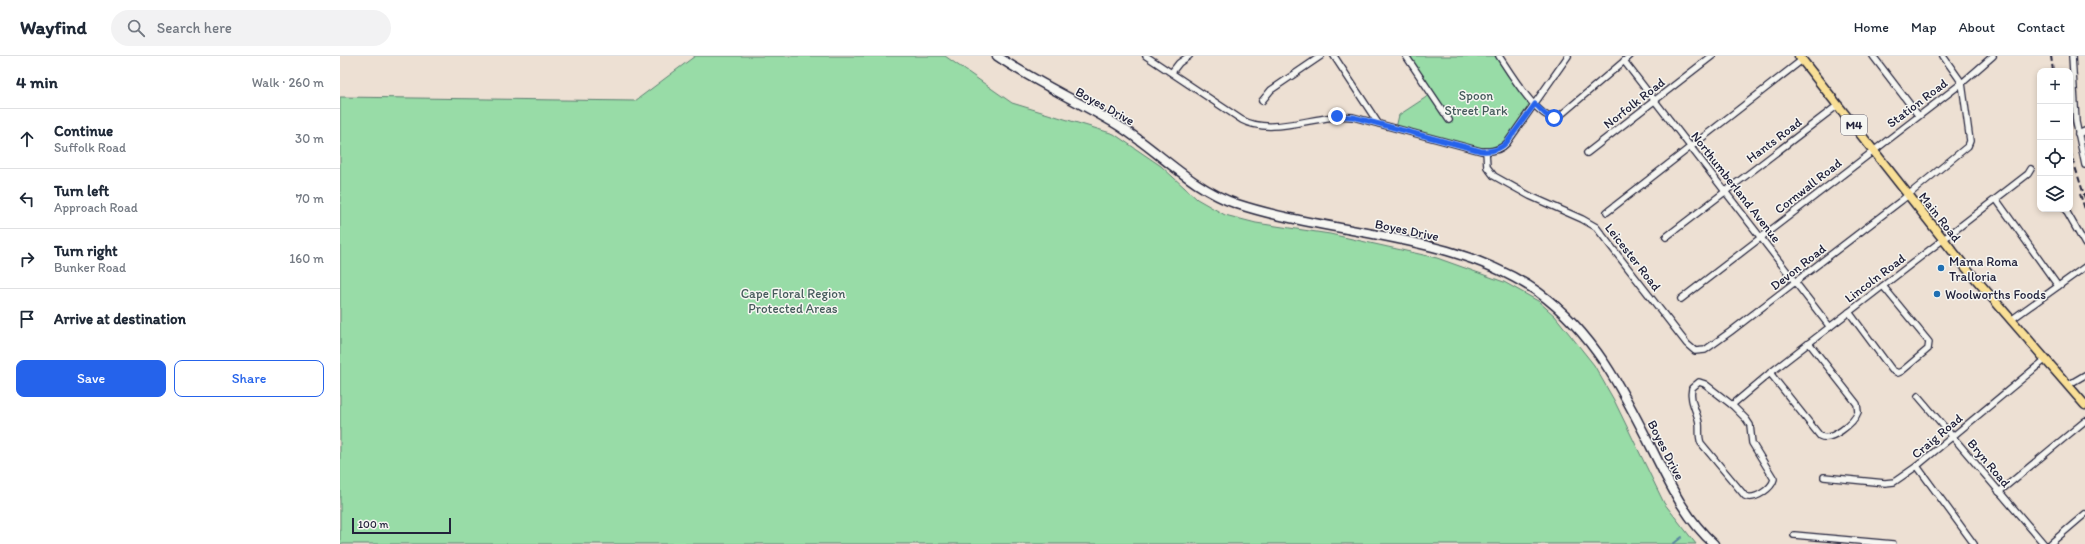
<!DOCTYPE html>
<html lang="en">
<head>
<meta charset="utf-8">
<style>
	:root { --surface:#fff; --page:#f2f2f3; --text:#1f2937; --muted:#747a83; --line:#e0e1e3; --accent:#2563eb }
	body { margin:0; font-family:Itim,sans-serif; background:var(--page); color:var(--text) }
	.controls { position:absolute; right:12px; top:12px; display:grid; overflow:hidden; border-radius:8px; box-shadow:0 2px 6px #0003 }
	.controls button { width:36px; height:36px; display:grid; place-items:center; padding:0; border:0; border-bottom:1px solid var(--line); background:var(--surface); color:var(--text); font:20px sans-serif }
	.scale { position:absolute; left:12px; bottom:10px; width:99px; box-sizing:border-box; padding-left:4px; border:2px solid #22223b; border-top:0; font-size:11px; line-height:14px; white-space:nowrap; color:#22223b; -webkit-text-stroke:3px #f6f6f2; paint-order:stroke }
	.stop { position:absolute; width:12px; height:12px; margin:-9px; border:3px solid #2563eb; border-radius:50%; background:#fff }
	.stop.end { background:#2563eb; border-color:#fff; box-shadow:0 1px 4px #0008 }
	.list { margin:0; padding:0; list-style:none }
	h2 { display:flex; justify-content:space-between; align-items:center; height:52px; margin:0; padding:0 16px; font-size:17px }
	h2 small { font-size:13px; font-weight:400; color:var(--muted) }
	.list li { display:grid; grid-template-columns:26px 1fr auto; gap:12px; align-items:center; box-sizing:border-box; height:60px; padding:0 16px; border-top:1px solid var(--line) }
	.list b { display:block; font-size:15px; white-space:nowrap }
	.list p { margin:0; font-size:13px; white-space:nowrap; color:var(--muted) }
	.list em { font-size:13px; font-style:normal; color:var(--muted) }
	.actions { display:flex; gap:8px; padding:12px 16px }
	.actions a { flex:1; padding:9px 0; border:1px solid var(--accent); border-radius:8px; text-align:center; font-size:14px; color:var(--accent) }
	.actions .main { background:var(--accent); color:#fff }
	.icon { flex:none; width:22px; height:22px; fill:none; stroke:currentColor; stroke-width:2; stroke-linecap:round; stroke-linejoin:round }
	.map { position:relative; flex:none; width:1745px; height:488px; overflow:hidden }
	header { display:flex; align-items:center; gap:24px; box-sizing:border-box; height:56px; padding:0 20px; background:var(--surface); border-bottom:1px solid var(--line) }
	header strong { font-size:19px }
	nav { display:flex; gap:22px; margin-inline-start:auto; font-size:14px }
	.search { width:280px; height:36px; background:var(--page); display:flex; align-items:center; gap:10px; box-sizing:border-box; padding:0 14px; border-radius:22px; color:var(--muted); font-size:15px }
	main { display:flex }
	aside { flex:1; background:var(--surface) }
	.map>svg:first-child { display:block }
	.green { fill:#98dca7; stroke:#5d7f71 }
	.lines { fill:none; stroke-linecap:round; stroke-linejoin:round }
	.stream { stroke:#5a879f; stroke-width:2 }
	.street-casing { stroke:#22223b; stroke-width:8 }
	.secondary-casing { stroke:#22223b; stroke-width:11 }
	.primary-casing { stroke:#22223b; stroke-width:11 }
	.street { stroke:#f6f6f2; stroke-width:5.5 }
	.secondary { stroke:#f6f6f2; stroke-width:8 }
	.primary { stroke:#f9df96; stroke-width:8 }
	.rail { stroke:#22223b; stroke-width:2; stroke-dasharray:6 3; stroke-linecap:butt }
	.route { stroke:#2563eb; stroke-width:5 }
	.poi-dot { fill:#1f6fb2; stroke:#f6f6f2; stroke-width:1.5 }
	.labels { text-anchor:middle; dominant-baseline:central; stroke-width:3; stroke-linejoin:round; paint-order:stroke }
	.shield { fill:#f6f6f2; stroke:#626272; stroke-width:1 }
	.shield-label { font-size:12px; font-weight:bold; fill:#22223b }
	.park-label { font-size:13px; fill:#455a5b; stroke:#f6f6f2 }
	.street-label { font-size:13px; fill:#22223b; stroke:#f6f6f2 }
	.poi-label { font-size:13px; fill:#22223b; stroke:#f6f6f2; text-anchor:start }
</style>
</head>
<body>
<header>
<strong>Wayfind</strong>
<div class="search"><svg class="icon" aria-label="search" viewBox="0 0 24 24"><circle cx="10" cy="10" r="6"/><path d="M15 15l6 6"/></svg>Search here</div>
<nav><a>Home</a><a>Map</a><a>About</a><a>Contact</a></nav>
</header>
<main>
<aside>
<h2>4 min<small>Walk · 260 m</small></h2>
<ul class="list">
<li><svg class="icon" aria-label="ahead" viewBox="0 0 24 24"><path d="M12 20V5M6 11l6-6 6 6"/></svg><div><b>Continue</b><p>Suffolk Road</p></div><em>30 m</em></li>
<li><svg class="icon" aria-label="left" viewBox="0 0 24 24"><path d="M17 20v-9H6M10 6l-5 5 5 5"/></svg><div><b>Turn left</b><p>Approach Road</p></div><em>70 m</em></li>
<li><svg class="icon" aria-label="right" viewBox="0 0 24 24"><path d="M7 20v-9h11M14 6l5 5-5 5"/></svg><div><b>Turn right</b><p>Bunker Road</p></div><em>160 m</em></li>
<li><svg class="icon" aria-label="arrive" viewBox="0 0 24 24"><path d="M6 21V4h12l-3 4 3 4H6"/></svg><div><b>Arrive at destination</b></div></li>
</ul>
<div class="actions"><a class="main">Save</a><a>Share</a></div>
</aside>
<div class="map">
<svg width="1745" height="488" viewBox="0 0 1745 488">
	<rect width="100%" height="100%" fill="#ede0d3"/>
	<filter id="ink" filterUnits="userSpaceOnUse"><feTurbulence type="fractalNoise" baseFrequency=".025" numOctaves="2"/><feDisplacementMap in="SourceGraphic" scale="8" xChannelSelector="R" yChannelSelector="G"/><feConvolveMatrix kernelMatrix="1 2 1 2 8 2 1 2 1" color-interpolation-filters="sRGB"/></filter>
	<g filter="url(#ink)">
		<g class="green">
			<polygon points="355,0 605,0 672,47 774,78 821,110 857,143 885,159 916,167 990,178 1097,202 1164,226 1198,245 1215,260 1254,309 1274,344 1324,447 1356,488 0,488 0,41 295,45"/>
			<polygon points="1066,0 1159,0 1195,48 1165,89 1151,95 1056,72 1059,59 1091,38"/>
		</g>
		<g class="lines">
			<polyline class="stream" points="1333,488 1342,481"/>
			<g class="street-casing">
				<g id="street">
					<path d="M 806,0 L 902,64 C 934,81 978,57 1013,61 L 1141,95 C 1151,96 1160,95 1167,87 L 1228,0"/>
					<polyline points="994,0 1038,67"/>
					<polyline points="1066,0 1109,64"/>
					<path d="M 1159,0 C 1169,15 1196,60 1214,62 L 1222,58 L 1290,0"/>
					<polyline points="1533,0 1578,59"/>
					<polyline points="1732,0 1736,66 1745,109"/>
					<polyline points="1284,5 1490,271"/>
					<polyline points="832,16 839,7 849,0"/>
					<polyline points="922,45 931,34 981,0"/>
					<polyline points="1738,78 1745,75"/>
					<polyline points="1146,95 1147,111 1154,120 1190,140 1242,163 1256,171 1347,288 1355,295 1365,294 1390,276 1562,144 1628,90 1630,85 1622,27 1603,0"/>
					<polyline points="1247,97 1372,0"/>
					<polyline points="1656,143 1718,230"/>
					<polyline points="1725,153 1745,188"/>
					<polyline points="1267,156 1462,4"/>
					<polyline points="1326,181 1498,49"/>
					<polyline points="1341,243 1622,27 1653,0"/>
					<polyline points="1509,256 1552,314 1558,317 1562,315 1588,293 1589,286 1543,230"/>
					<polyline points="1671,264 1745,211"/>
					<path d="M 1430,317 L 1480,380 C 1491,386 1514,367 1518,356 L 1517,348 L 1469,287"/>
					<path d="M 1359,326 L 1365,328 L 1392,349 L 1406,363 L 1410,369 L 1412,387 L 1434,423 C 1432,432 1415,445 1405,440 L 1361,387 C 1358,380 1360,374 1359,367 C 1357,355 1349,345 1352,332 Z"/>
					<polyline points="1728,329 1745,319"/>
					<polyline points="1578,340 1704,488"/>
					<polyline points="1392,349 1430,317 1688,118 1691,113"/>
					<polyline points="1577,410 1634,488"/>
					<polyline points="1484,421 1545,427 1554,426 1577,410 1706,303"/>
					<polyline points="1659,436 1745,365"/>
					<polyline points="1454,479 1553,488"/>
					<polyline points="1710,488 1745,458"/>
				</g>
			</g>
			<g class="secondary-casing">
				<path id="secondary" d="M 657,0 C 695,26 736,44 776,68 C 817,93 850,132 897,148 C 995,180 1111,176 1198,236 C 1256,278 1285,339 1316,401 C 1332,433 1347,464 1374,488"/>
			</g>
			<g class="primary-casing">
				<polyline id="primary" points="1459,0 1622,207 1745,349"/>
			</g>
			<use href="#street" class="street"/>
			<use href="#secondary" class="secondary"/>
			<use href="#primary" class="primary"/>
			<g class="rail">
				<polyline points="1711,0 1713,15"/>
				<polyline points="1730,95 1745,142"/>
				<polyline points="1740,138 1745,153"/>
			</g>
		</g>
	</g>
	<g class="lines" filter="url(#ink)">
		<path class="route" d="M 997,60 L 1013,61 L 1141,95 C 1151,96 1160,94 1167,86 L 1195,48 L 1206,59 L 1214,62"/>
	</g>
	<g class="poi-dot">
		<circle cx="1601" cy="212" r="4"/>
		<circle cx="1597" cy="238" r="4"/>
	</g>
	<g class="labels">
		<rect class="shield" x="1501" y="59" width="26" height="20" rx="3"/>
		<g class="shield-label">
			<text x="1514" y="69">M4</text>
		</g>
		<g class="park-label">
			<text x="1136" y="39">Spoon<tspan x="1136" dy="15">Street Park</tspan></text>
			<text x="453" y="237">Cape Floral Region<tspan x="453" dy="15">Protected Areas</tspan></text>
		</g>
		<g class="street-label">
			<text transform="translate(1294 47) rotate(-38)">Norfolk Road</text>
			<text transform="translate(1577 47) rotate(-37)">Station Road</text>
			<text transform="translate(765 50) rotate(29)">Boyes Drive</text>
			<text transform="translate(1434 84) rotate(-37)">Hants Road</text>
			<text transform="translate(1468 130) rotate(-38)">Cornwall Road</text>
			<text transform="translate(1396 131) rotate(52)">Northumberland Avenue</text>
			<text transform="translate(1600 161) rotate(52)">Main Road</text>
			<text transform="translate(1067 174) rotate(12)">Boyes Drive</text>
			<text transform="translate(1293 201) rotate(52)">Leicester Road</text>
			<text transform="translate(1458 211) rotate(-38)">Devon Road</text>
			<text transform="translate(1535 222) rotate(-37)">Lincoln Road</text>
			<text transform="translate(1597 380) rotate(-40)">Craig Road</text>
			<text transform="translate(1326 394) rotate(63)">Boyes Drive</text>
			<text transform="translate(1649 407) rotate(50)">Bryn Road</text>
		</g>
		<g class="poi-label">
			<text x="1609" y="205">Mama Roma<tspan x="1609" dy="15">Tralloria</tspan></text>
			<text x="1605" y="238">Woolworths Foods</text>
		</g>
	</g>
</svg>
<div class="controls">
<button>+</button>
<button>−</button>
<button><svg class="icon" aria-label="locate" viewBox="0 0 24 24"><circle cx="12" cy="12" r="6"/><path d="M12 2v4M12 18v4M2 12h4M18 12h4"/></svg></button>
<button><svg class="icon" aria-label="layers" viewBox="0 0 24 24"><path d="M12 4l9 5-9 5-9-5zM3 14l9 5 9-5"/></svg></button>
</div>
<div class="scale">100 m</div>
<div class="stop" style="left:1214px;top:62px"></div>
<div class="stop end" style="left:997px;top:60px"></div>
</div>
</main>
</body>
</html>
